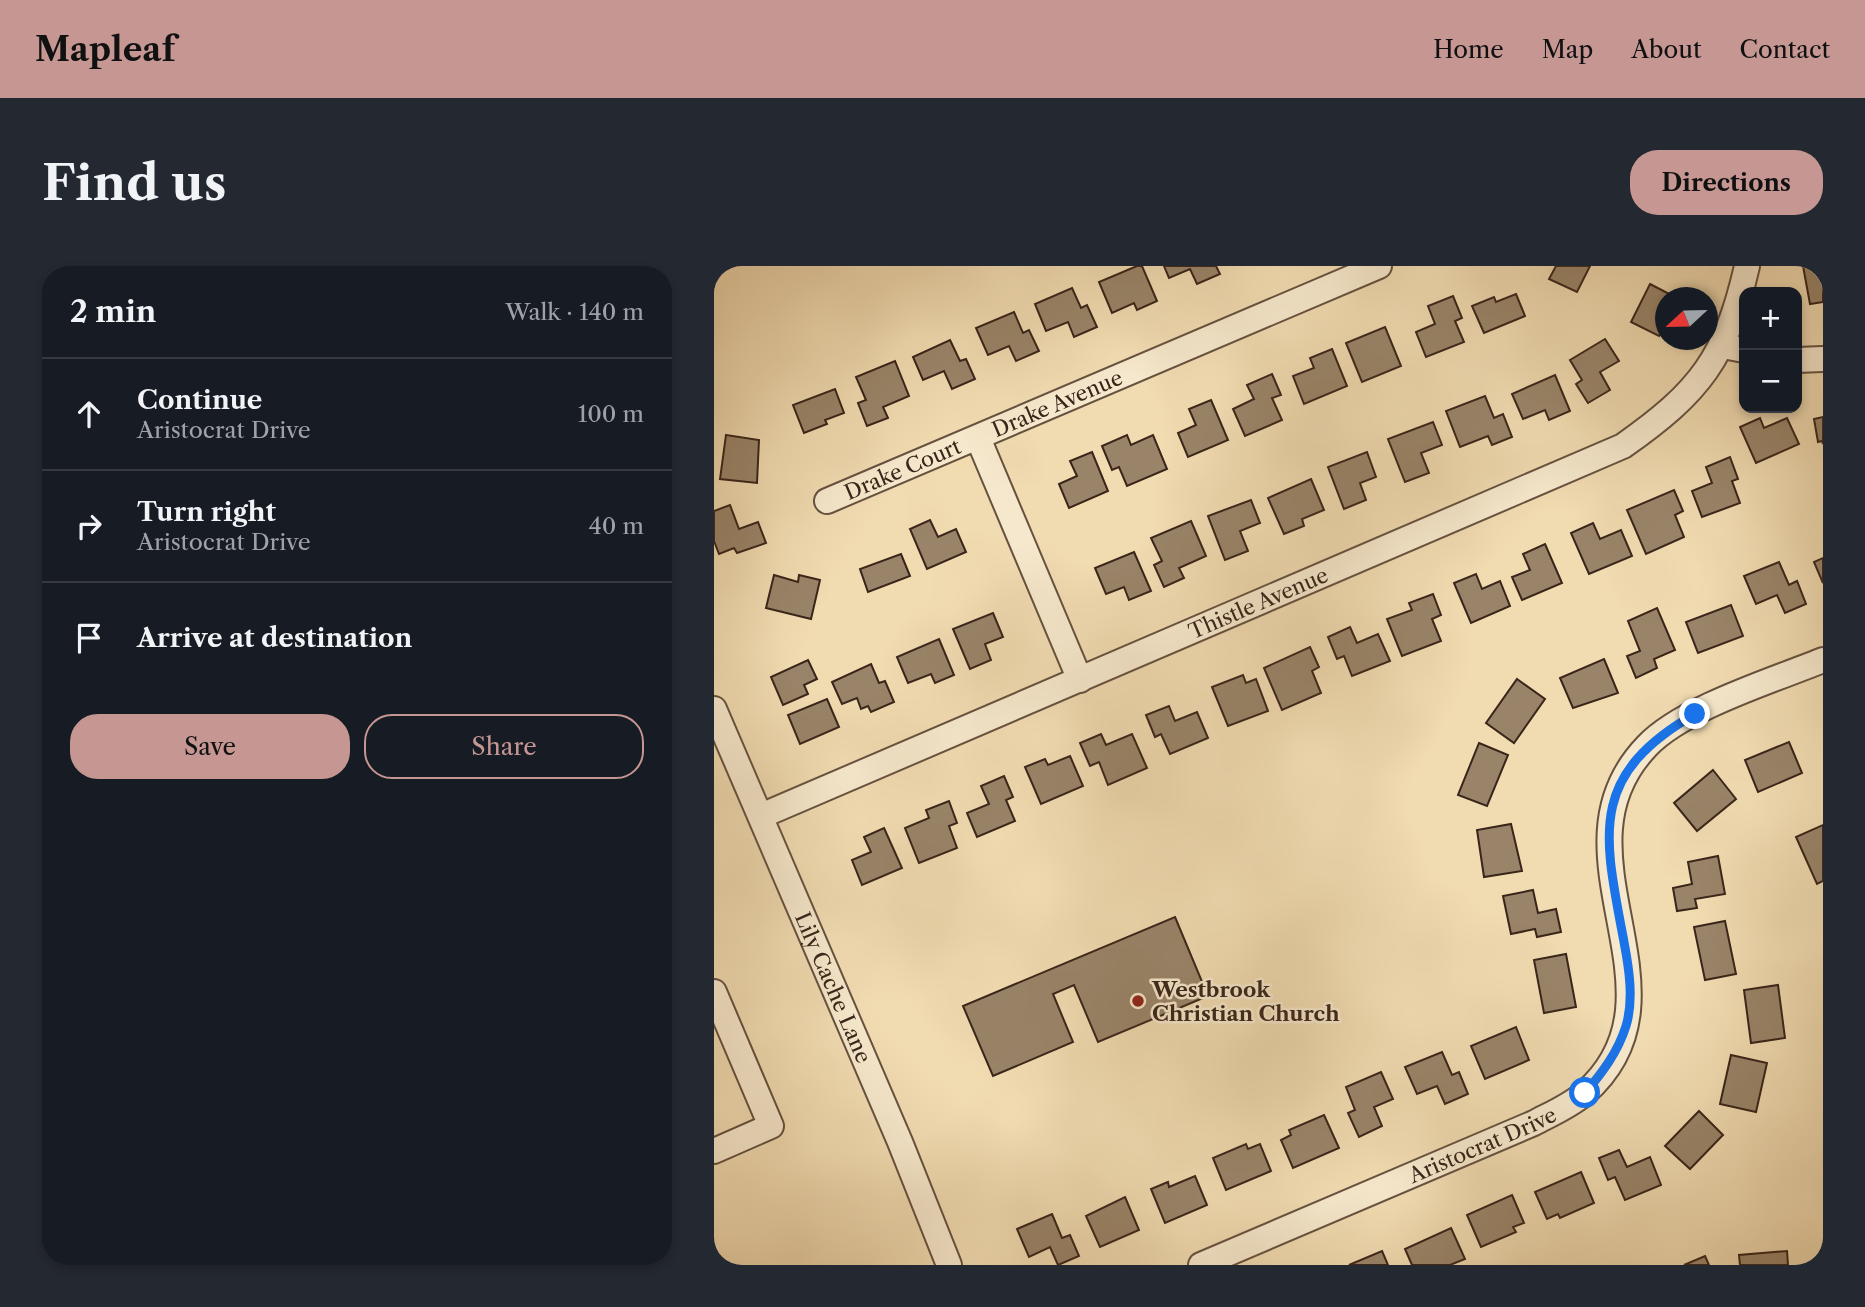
<!DOCTYPE html>
<html lang="en">
<head>
<meta charset="utf-8">
<style>
	:root { --surface:#171b24; --page:#242831; --text:#f1f3f6; --muted:#9ea1a6; --line:#363941; --accent:#c59692 }
	body { margin:0; font-family:"Libre Caslon Text",serif; background:var(--page); color:var(--text) }
	.controls { position:absolute; right:21px; top:21px; display:grid; overflow:hidden; border-radius:14px; box-shadow:0 4px 10px #0003 }
	.controls button { width:63px; height:63px; display:grid; place-items:center; padding:0; border:0; border-bottom:2px solid var(--line); background:var(--surface); color:var(--text); font:35px sans-serif }
	.compass { position:absolute; left:941px; top:21px; width:63px; height:63px; border-radius:50%; background:var(--surface); box-shadow:0 4px 10px #0003; rotate:248deg }
	.stop { position:absolute; width:21px; height:21px; margin:-16px; border:5px solid #1a73e8; border-radius:50%; background:#fff }
	.stop.end { background:#1a73e8; border-color:#fff; box-shadow:0 2px 7px #0008 }
	.list { margin:0; padding:0; list-style:none }
	h2 { display:flex; justify-content:space-between; align-items:center; height:91px; margin:0; padding:0 28px; font-size:30px }
	h2 small { font-size:23px; font-weight:400; color:var(--muted) }
	.list li { display:grid; grid-template-columns:46px 1fr auto; gap:21px; align-items:center; box-sizing:border-box; height:112px; padding:0 28px; border-top:2px solid var(--line) }
	.list b { display:block; font-size:26px; white-space:nowrap }
	.list p { margin:0; font-size:23px; white-space:nowrap; color:var(--muted) }
	.list em { font-size:23px; font-style:normal; color:var(--muted) }
	.actions { display:flex; gap:14px; padding:21px 28px }
	.actions a { flex:1; padding:16px 0; border:2px solid var(--accent); border-radius:28px; text-align:center; font-size:24px; color:var(--accent) }
	.actions .main { background:var(--accent); color:#111 }
	.icon { flex:none; width:38px; height:38px; fill:none; stroke:currentColor; stroke-width:2; stroke-linecap:round; stroke-linejoin:round }
	.map { position:relative; flex:none; width:1109px; height:999px; overflow:hidden; border-radius:28px }
	header { display:flex; align-items:center; gap:42px; box-sizing:border-box; height:98px; padding:0 35px; background:var(--accent); color:#111 }
	header strong { font-size:33px }
	nav { display:flex; gap:38px; margin-inline-start:auto; font-size:24px }
	.intro { display:flex; align-items:center; justify-content:space-between; box-sizing:border-box; height:168px; padding:0 42px }
	h1 { margin:0; font-size:49px }
	.button { padding:18px 32px; border-radius:28px; background:var(--accent); color:#111; font-size:24px; font-weight:700 }
	main { display:flex; gap:42px; padding:0 42px }
	aside { flex:1; background:var(--surface); border-radius:28px; box-shadow:0 4px 10px #0003 }
	.map>svg:first-child { display:block }
	.building { fill:#998469; stroke:#39251a; stroke-width:2 }
	.lines { fill:none; stroke-linecap:round; stroke-linejoin:round }
	.minor-casing { stroke:#675240; stroke-width:28 }
	.minor { stroke:#f6e8cc; stroke-width:24 }
	.route { stroke:#1a73e8; stroke-width:9 }
	.poi-dot { fill:#8f2418; stroke:#f6e8cc; stroke-width:2.5 }
	.labels { text-anchor:middle; dominant-baseline:central; stroke-width:5; stroke-linejoin:round; paint-order:stroke }
	.street-label { font-size:21px; fill:#39251a; stroke:#f6e8cc }
	.poi-label { font-size:21px; font-weight:bold; fill:#39251a; stroke:#f6e8cc; text-anchor:start }
</style>
</head>
<body>
<header>
<strong>Mapleaf</strong>
<nav><a>Home</a><a>Map</a><a>About</a><a>Contact</a></nav>
</header>
<div class="intro"><h1>Find us</h1><a class="button">Directions</a></div>
<main>
<aside>
<h2>2 min<small>Walk · 140 m</small></h2>
<ul class="list">
<li><svg class="icon" aria-label="ahead" viewBox="0 0 24 24"><path d="M12 20V5M6 11l6-6 6 6"/></svg><div><b>Continue</b><p>Aristocrat Drive</p></div><em>100 m</em></li>
<li><svg class="icon" aria-label="right" viewBox="0 0 24 24"><path d="M7 20v-9h11M14 6l5 5-5 5"/></svg><div><b>Turn right</b><p>Aristocrat Drive</p></div><em>40 m</em></li>
<li><svg class="icon" aria-label="arrive" viewBox="0 0 24 24"><path d="M6 21V4h12l-3 4 3 4H6"/></svg><div><b>Arrive at destination</b></div></li>
</ul>
<div class="actions"><a class="main">Save</a><a>Share</a></div>
</aside>
<div class="map">
<svg width="1109" height="999" viewBox="0 0 1109 999">
	<rect width="100%" height="100%" fill="#f1dbb1"/>
	<filter id="stains"><feTurbulence type="fractalNoise" baseFrequency=".00286" numOctaves="4"/><feColorMatrix values="0 0 0 0 .2 0 0 0 0 .09 0 0 0 0 .02 0 0 0 .5 -.17"/></filter>
	<radialGradient id="worn" r=".72"><stop offset=".6" stop-color="#630" stop-opacity="0"/><stop offset="1" stop-color="#630" stop-opacity=".3"/></radialGradient>
	<g class="building">
		<polygon points="423,0 428,0 443,35 423,44 420,37 398,47 385,16"/>
		<polygon points="450,0 502,0 506,8 483,18 476,3 455,12"/>
		<polygon points="842,0 876,0 863,26 835,13"/>
		<polygon points="1089,0 1109,0 1109,36 1096,38"/>
		<polygon points="936,18 963,32 952,32 952,57 945,70 917,56"/>
		<polygon points="358,22 367,42 373,39 383,61 360,71 354,56 332,65 321,38"/>
		<polygon points="802,28 811,50 770,67 758,40 780,31 782,36"/>
		<polygon points="739,30 748,52 741,55 750,76 712,91 702,66 721,58 714,40"/>
		<polygon points="300,46 309,67 315,64 325,85 302,95 295,80 274,89 262,62"/>
		<polygon points="671,61 687,100 648,116 632,77"/>
		<polygon points="891,73 905,95 886,106 896,124 874,137 862,118 868,114 856,94"/>
		<polygon points="236,74 246,95 252,93 261,113 238,123 230,105 209,114 199,91"/>
		<polygon points="618,83 633,120 590,138 579,110 600,102 596,92"/>
		<polygon points="181,95 195,130 169,141 174,152 153,160 144,137 152,134 142,111"/>
		<polygon points="558,108 567,129 558,132 568,154 531,170 519,143 540,133 533,119"/>
		<polygon points="841,109 856,145 835,154 831,144 809,153 798,128"/>
		<polygon points="121,123 130,147 111,154 113,158 90,167 79,139"/>
		<polygon points="771,130 780,152 789,148 798,171 778,179 774,170 746,181 732,145"/>
		<polygon points="497,134 514,174 474,191 464,167 482,159 475,143"/>
		<polygon points="1109,151 1109,178 1108,175 1104,176 1100,153"/>
		<polygon points="1046,152 1050,162 1073,152 1085,178 1042,197 1026,161"/>
		<polygon points="719,156 728,179 707,187 715,207 691,216 674,173"/>
		<polygon points="12,169 45,174 43,217 6,213"/>
		<polygon points="413,169 417,179 439,169 453,203 413,220 405,201 398,204 388,180"/>
		<polygon points="378,186 394,225 355,242 345,218 363,210 356,195"/>
		<polygon points="653,186 662,211 646,217 652,234 630,243 614,201"/>
		<polygon points="1016,191 1024,213 1018,215 1026,237 988,251 978,225 998,217 992,201"/>
		<polygon points="597,213 610,244 588,253 590,260 570,268 554,232"/>
		<polygon points="960,224 969,245 961,249 970,271 932,288 913,244"/>
		<polygon points="537,234 546,257 526,265 534,285 511,294 494,250"/>
		<polygon points="16,239 25,263 44,256 52,277 23,287 20,282 5,288 0,275 0,245"/>
		<polygon points="216,254 224,271 242,263 252,286 213,303 196,263"/>
		<polygon points="477,255 492,290 465,302 470,312 450,321 440,299 448,295 437,272"/>
		<polygon points="879,257 886,273 907,264 918,290 875,308 857,267"/>
		<polygon points="831,278 848,317 808,334 798,311 816,304 809,288"/>
		<polygon points="420,286 437,325 415,334 410,321 392,328 381,302"/>
		<polygon points="187,288 196,310 154,326 146,303"/>
		<polygon points="1109,292 1109,317 1100,296"/>
		<polygon points="1065,296 1075,319 1083,315 1092,338 1071,347 1063,329 1042,338 1030,310"/>
		<polygon points="762,308 768,323 786,315 796,340 757,357 740,317"/>
		<polygon points="60,309 84,316 85,309 106,314 97,353 52,342"/>
		<polygon points="719,328 727,349 718,353 727,375 688,390 673,353 698,344 695,337"/>
		<polygon points="1017,339 1029,370 984,387 972,356"/>
		<polygon points="943,342 961,384 940,393 943,402 922,412 913,390 926,385 914,355"/>
		<polygon points="279,347 289,371 271,378 277,394 256,403 239,363"/>
		<polygon points="636,361 643,377 664,368 676,395 638,410 630,390 623,393 614,371"/>
		<polygon points="225,373 240,409 221,417 217,408 194,417 183,391"/>
		<polygon points="596,381 605,401 598,405 607,427 568,444 550,402"/>
		<polygon points="890,393 904,427 859,442 846,412"/>
		<polygon points="94,394 103,413 90,419 94,428 69,439 57,411"/>
		<polygon points="157,398 165,417 171,415 180,436 157,446 154,440 147,443 143,432 128,438 118,416"/>
		<polygon points="529,409 532,417 542,413 554,445 514,460 498,421"/>
		<polygon points="803,413 831,433 800,477 772,457"/>
		<polygon points="113,433 125,461 86,478 74,449"/>
		<polygon points="455,440 461,455 483,446 494,472 456,488 447,468 441,471 432,449"/>
		<polygon points="387,468 392,479 418,468 433,502 394,519 385,496 376,500 366,477"/>
		<polygon points="1075,476 1088,507 1044,526 1031,494"/>
		<polygon points="765,477 794,489 773,540 744,529"/>
		<polygon points="356,490 369,520 327,538 311,501 331,493 334,499"/>
		<polygon points="999,504 1022,533 983,565 960,537"/>
		<polygon points="290,510 299,531 292,534 301,555 263,571 253,547 275,538 267,520"/>
		<polygon points="235,535 243,557 235,560 243,582 205,597 191,562 215,552 212,544"/>
		<polygon points="797,558 808,605 770,611 763,564"/>
		<polygon points="1109,559 1109,615 1103,618 1082,571"/>
		<polygon points="170,562 188,602 148,619 138,594 157,586 150,571"/>
		<polygon points="1004,590 1011,628 981,633 983,642 963,645 959,622 978,618 974,596"/>
		<polygon points="819,624 824,647 842,643 847,666 823,671 821,663 797,668 789,630"/>
		<polygon points="461,651 494,730 384,776 360,719 339,728 359,776 279,810 249,740"/>
		<polygon points="1011,655 1022,708 991,714 980,661"/>
		<polygon points="852,688 862,741 830,747 820,694"/>
		<polygon points="1064,719 1071,772 1037,777 1030,724"/>
		<polygon points="802,761 815,794 771,813 757,780"/>
		<polygon points="728,786 738,809 745,806 754,828 731,838 723,820 703,828 691,801"/>
		<polygon points="1017,789 1053,797 1042,846 1006,838"/>
		<polygon points="667,806 679,833 660,841 668,860 645,871 634,847 641,844 632,821"/>
		<polygon points="985,845 1009,869 976,903 951,880"/>
		<polygon points="610,849 625,882 579,902 567,874 577,869 575,864"/>
		<polygon points="532,878 534,883 546,878 557,905 512,924 499,892"/>
		<polygon points="905,884 913,901 936,891 947,919 911,934 901,911 894,914 885,892"/>
		<polygon points="867,906 880,937 846,952 844,948 833,953 821,926"/>
		<polygon points="481,910 493,939 451,957 437,923 454,916 455,921"/>
		<polygon points="798,929 810,957 799,961 802,966 767,981 753,949"/>
		<polygon points="411,931 425,964 386,981 372,950"/>
		<polygon points="338,948 348,972 356,969 365,990 344,999 336,981 315,991 303,963"/>
		<polygon points="737,962 751,993 736,999 698,999 691,983"/>
		<polygon points="668,985 674,999 635,999"/>
		<polygon points="1073,985 1074,999 1026,999 1025,989"/>
		<polygon points="991,990 995,999 970,999"/>
	</g>
	<g class="lines">
		<g class="minor-casing">
			<g id="minor">
				<polyline points="1009,80 1030,84"/>
				<polyline points="1083,94 1109,93"/>
				<polyline points="264,172 366,414"/>
				<path id="s1" d="M 113,235 L 665,0"/>
				<path id="s2" d="M 0,443 L 186,876 L 235,999"/>
				<path id="s3" d="M 47,550 L 909,180 C 986,126 1012,92 1033,0"/>
				<polyline points="0,726 57,860 0,885"/>
				<path id="s4" d="M 487,999 L 820,857 C 837,848 856,840 871,827 C 984,727 830,587 933,480 C 969,442 1060,414 1109,394"/>
			</g>
		</g>
		<use href="#minor" class="minor"/>
	</g>
	<g class="lines">
		<path class="route" d="M 871,827 C 888,807 904,786 912,760 C 920,734 915,702 910,676 C 890,569 873,510 981,448"/>
	</g>
	<circle class="poi-dot" cx="424" cy="735" r="7"/>
	<g class="labels">
		<g class="street-label">
			<text stroke="none"><textPath href="#s1" startOffset="250">Drake Avenue</textPath></text>
			<text stroke="none"><textPath href="#s1" startOffset="82">Drake Court</textPath></text>
			<text stroke="none"><textPath href="#s3" startOffset="541">Thistle Avenue</textPath></text>
			<text stroke="none"><textPath href="#s2" startOffset="303">Lily Cache Lane</textPath></text>
			<text stroke="none"><textPath href="#s4" startOffset="306">Aristocrat Drive</textPath></text>
		</g>
		<g class="poi-label">
			<text x="438" y="723">Westbrook<tspan x="438" dy="24">Christian Church</tspan></text>
		</g>
	</g>
	<rect width="100%" height="100%" filter="url(#stains)"/>
	<rect width="100%" height="100%" fill="url(#worn)"/>
</svg>
<div class="controls">
<button>+</button>
<button>−</button>
</div>
<svg class="compass" viewBox="-18 -18 36 36"><path d="M0-13l5 13h-10z" fill="#e53935"/><path d="M0 13l5-13h-10z" fill="#9ea1a6"/></svg>
<div class="stop" style="left:871px;top:827px"></div>
<div class="stop end" style="left:981px;top:448px"></div>
</div>
</main>
</body>
</html>
